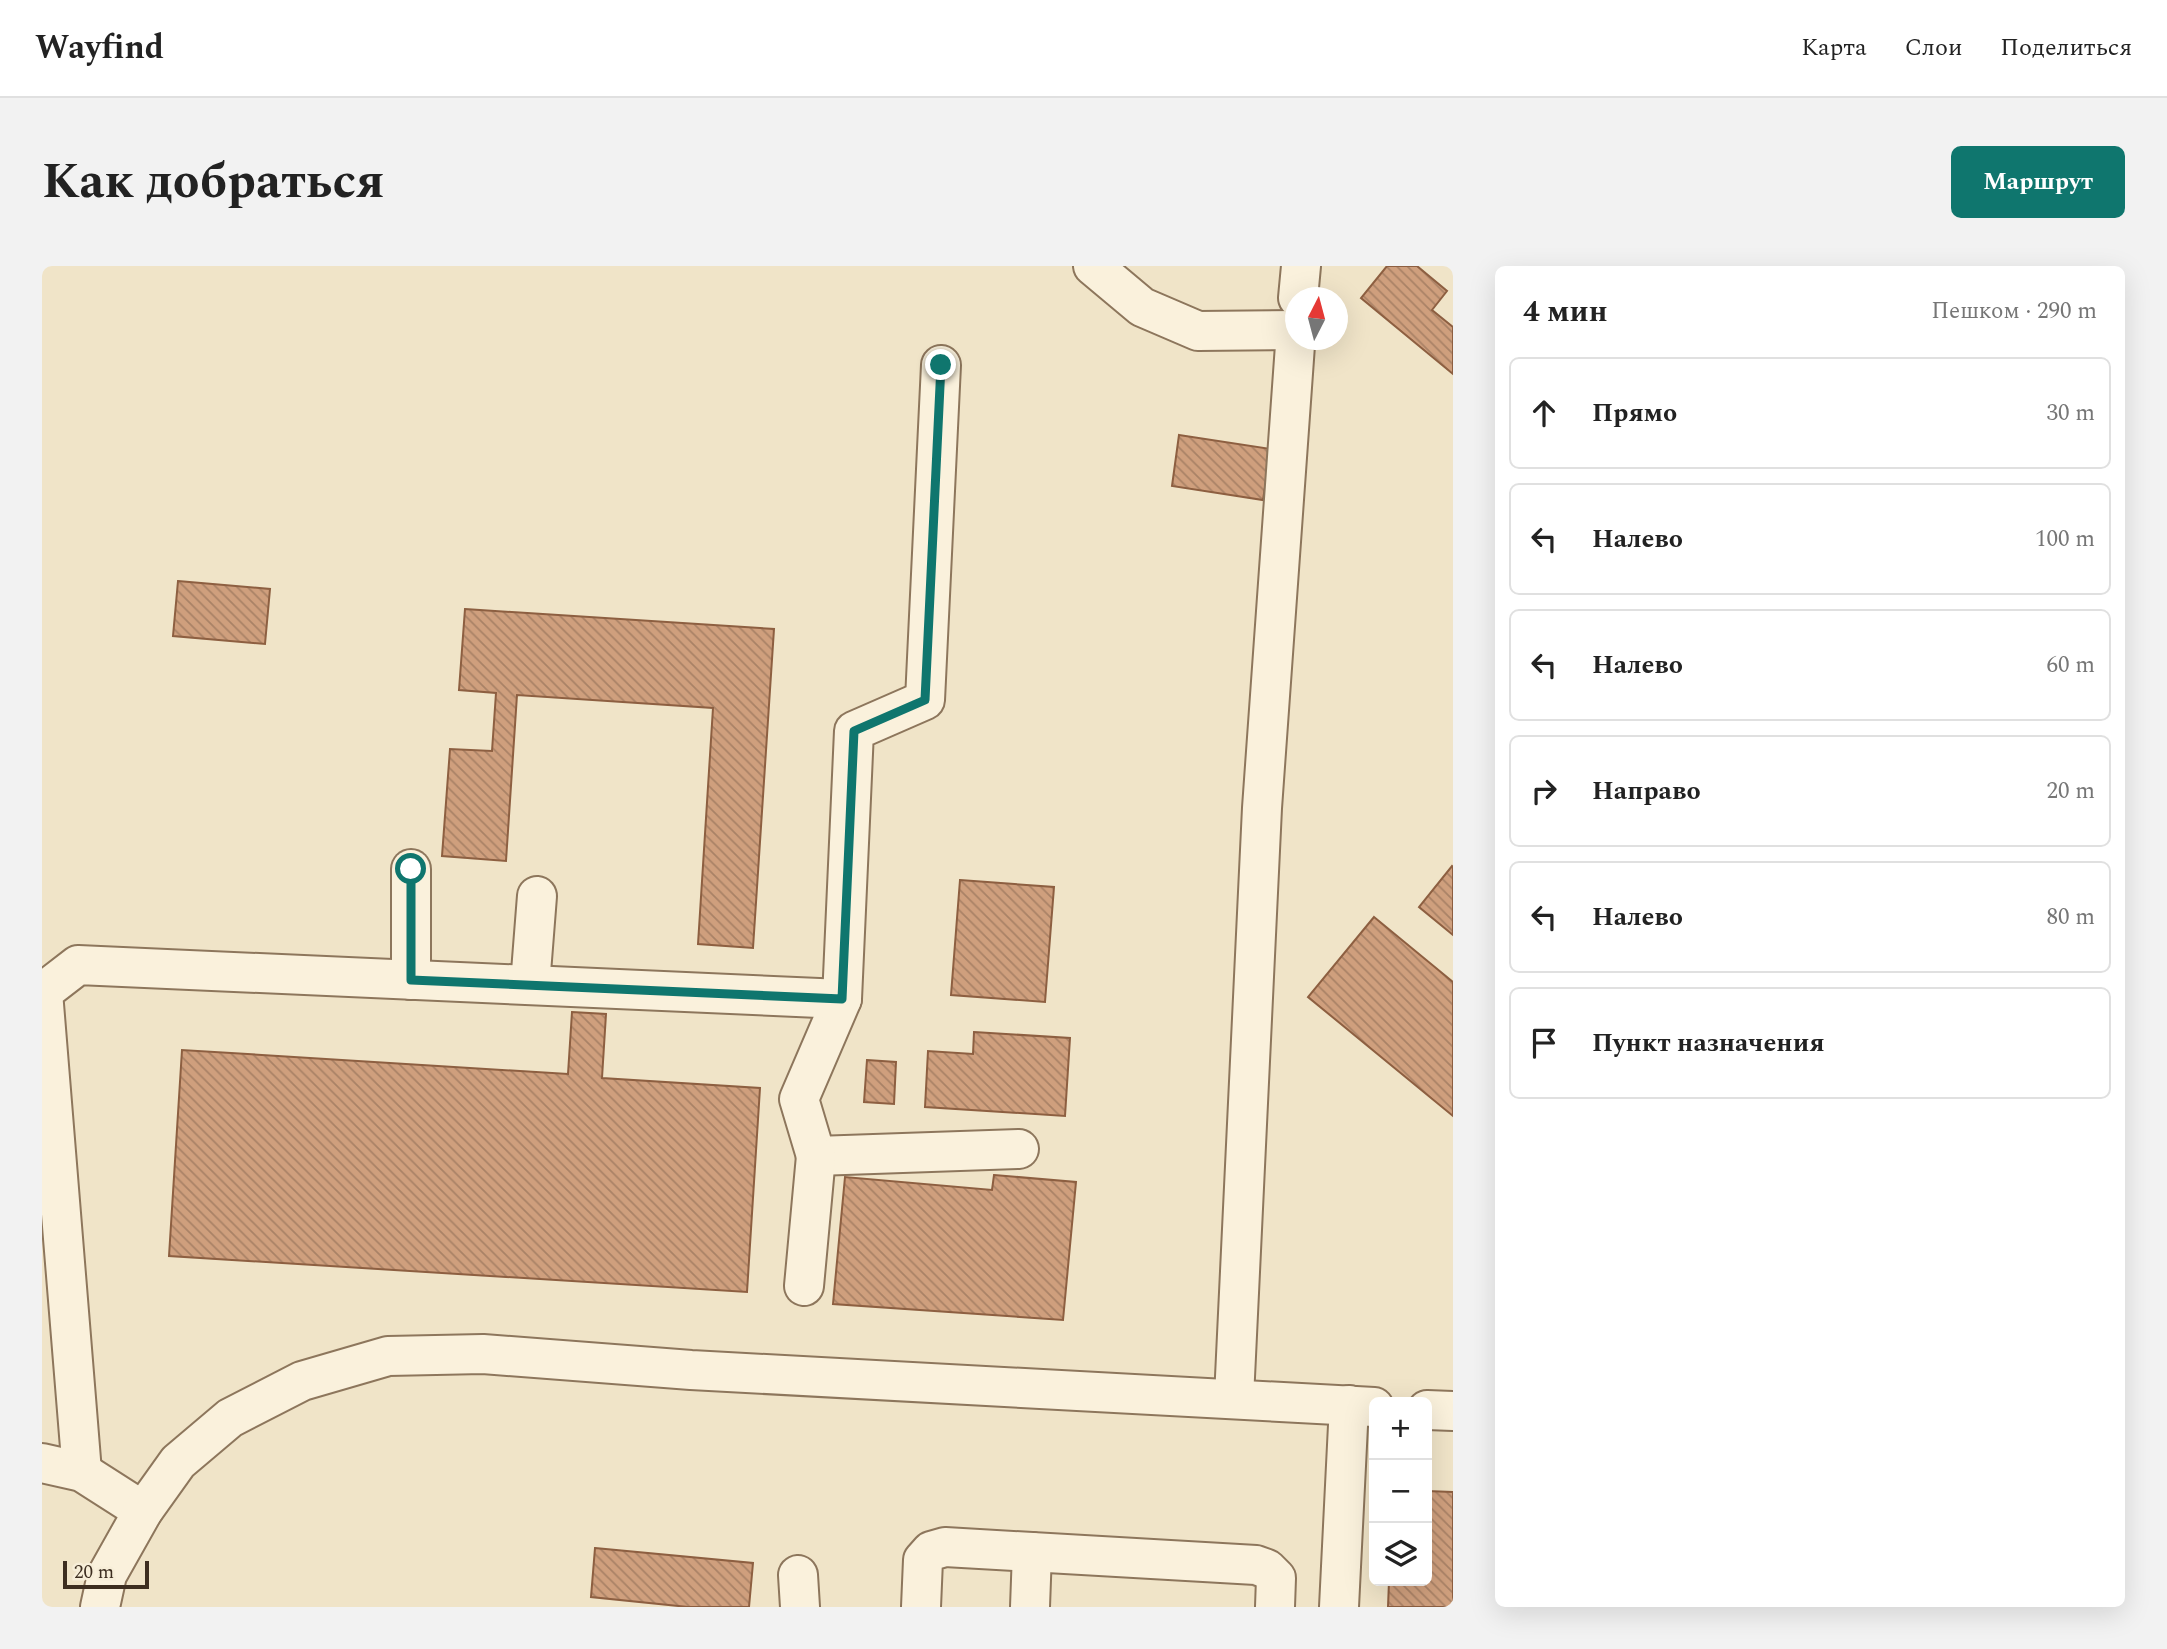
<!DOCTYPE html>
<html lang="ru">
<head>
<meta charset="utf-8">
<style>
	:root { --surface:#fff; --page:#f2f2f2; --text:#222; --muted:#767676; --line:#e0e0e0; --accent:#0f766e }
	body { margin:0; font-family:Spectral,serif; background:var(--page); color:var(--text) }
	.controls { position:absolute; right:21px; bottom:21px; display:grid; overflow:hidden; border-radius:10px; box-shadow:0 7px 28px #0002 }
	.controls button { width:63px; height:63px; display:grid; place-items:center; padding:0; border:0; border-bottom:2px solid var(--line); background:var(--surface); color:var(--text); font:35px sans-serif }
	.compass { position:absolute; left:1243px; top:21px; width:63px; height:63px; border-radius:50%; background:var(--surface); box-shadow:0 7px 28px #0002; rotate:6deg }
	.scale { position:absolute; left:21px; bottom:18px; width:86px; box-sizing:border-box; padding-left:7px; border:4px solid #3d2e20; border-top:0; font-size:19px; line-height:24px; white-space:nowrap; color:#3d2e20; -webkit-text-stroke:5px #f7eed8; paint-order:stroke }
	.stop { position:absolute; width:21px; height:21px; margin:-16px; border:5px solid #0f766e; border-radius:50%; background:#fff }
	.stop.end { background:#0f766e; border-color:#fff; box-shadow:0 2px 7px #0008 }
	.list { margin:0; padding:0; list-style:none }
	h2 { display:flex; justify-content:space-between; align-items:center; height:91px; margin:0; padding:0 28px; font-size:30px }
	h2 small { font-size:23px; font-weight:400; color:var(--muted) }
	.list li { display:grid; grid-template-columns:46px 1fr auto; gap:21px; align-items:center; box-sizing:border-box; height:112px; margin:0 14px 14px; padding:0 14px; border:2px solid var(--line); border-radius:10px }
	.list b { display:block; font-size:26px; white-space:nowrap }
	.list em { font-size:23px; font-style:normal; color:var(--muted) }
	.icon { flex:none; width:38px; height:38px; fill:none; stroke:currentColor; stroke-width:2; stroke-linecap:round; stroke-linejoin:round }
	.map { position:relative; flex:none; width:1411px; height:1341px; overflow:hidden; border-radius:10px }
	header { display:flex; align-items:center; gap:42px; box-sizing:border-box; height:98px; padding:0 35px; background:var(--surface); border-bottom:2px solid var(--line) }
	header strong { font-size:33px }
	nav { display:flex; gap:38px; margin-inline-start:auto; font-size:24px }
	.intro { display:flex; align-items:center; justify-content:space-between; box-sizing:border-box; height:168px; padding:0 42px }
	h1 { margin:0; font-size:49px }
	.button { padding:18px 32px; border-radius:10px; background:var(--accent); color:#fff; font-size:24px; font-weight:700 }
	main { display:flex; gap:42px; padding:0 42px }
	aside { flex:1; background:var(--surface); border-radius:10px; box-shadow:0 7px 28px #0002 }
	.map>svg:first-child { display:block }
	.building { fill:url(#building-back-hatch); stroke:#8d5f41; stroke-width:2 }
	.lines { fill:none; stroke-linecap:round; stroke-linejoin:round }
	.minor-casing { stroke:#8d765c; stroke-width:42 }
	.minor { stroke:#faf1dc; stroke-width:38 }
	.route { stroke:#0f766e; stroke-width:9 }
</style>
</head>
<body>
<header>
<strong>Wayfind</strong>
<nav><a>Карта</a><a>Слои</a><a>Поделиться</a></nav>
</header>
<div class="intro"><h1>Как добраться</h1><a class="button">Маршрут</a></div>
<main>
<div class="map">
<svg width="1411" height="1341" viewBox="0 0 1411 1341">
	<defs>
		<pattern id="building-back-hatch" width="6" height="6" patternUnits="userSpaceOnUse" patternTransform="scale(1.75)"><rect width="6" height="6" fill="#cf9f7d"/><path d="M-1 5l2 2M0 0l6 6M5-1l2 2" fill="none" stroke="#a98266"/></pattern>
	</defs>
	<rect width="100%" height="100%" fill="#f0e4c8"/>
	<g class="building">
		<polygon points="1345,0 1375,0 1405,25 1390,44 1411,61 1411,108 1319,32"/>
		<polygon points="1137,169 1229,183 1221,234 1130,220"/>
		<polygon points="136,315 228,323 223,378 131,370"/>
		<polygon points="423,343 732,363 711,682 656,678 671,442 475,429 464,595 400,590 408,483 450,485 454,427 417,424"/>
		<polygon points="1410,600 1411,601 1411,669 1377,641"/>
		<polygon points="918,614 1012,621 1003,736 909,729"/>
		<polygon points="1332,651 1411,716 1411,850 1266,731"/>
		<polygon points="530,746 564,748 560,812 718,822 705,1026 127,990 140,784 526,808"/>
		<polygon points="932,766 1028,772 1023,850 883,841 886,785 931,788"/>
		<polygon points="825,794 854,796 852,838 822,836"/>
		<polygon points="952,909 1034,916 1021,1054 791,1038 803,911 950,924"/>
		<polygon points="1385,1225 1411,1226 1411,1341 1346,1341 1347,1315 1385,1315"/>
		<polygon points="553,1282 711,1297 707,1341 646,1341 549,1331"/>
	</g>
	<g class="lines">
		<g class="minor-casing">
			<g id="minor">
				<polyline points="1051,0 1100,41 1156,65 1254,64"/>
				<polyline points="1256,32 1259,0"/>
				<polyline points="369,603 369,714"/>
				<polyline points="488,719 495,630"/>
				<polyline points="800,733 757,833 774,890 977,883"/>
				<polyline points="762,1020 774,890"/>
				<polyline points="1192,1132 1220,542 1254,65"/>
				<polyline points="1385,1144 1411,1145"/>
				<polyline points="0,1197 40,1206 101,1245"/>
				<polyline points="40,1206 1,726 36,699 800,733 812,465 883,434 899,99"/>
				<polyline points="756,1309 758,1341"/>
				<polyline points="58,1341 65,1309 101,1245 136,1196 188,1152 260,1115 346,1090 441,1088 649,1104 1332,1141"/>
				<polyline points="879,1341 881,1294 889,1285 903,1281 1214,1299 1225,1303 1234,1312 1233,1341"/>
				<polyline points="988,1341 990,1286"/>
				<polyline points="1297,1341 1307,1139"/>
			</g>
		</g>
		<use href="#minor" class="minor"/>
	</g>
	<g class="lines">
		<polyline class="route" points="369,603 369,714 800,733 812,465 883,434 899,99"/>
	</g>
</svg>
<div class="controls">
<button>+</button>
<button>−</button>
<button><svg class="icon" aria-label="layers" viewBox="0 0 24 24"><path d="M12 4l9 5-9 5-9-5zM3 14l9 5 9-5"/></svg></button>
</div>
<svg class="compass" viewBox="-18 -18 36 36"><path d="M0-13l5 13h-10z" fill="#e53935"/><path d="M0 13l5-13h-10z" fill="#767676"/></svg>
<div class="scale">20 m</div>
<div class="stop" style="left:369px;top:603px"></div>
<div class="stop end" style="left:899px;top:99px"></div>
</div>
<aside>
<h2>4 мин<small>Пешком · 290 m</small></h2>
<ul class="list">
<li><svg class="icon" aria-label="ahead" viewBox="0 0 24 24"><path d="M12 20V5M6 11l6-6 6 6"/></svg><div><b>Прямо</b></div><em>30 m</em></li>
<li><svg class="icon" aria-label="left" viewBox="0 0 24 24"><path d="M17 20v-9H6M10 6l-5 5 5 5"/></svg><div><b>Налево</b></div><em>100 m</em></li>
<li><svg class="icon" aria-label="left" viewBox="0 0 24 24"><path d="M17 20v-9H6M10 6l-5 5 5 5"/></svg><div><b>Налево</b></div><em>60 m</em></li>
<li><svg class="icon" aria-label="right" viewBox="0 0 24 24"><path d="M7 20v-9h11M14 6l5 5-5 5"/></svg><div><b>Направо</b></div><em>20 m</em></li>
<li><svg class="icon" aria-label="left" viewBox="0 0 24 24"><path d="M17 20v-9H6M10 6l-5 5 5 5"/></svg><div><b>Налево</b></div><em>80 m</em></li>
<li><svg class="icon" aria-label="arrive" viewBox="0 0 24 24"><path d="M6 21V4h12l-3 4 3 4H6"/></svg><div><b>Пункт назначения</b></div></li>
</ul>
</aside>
</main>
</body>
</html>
